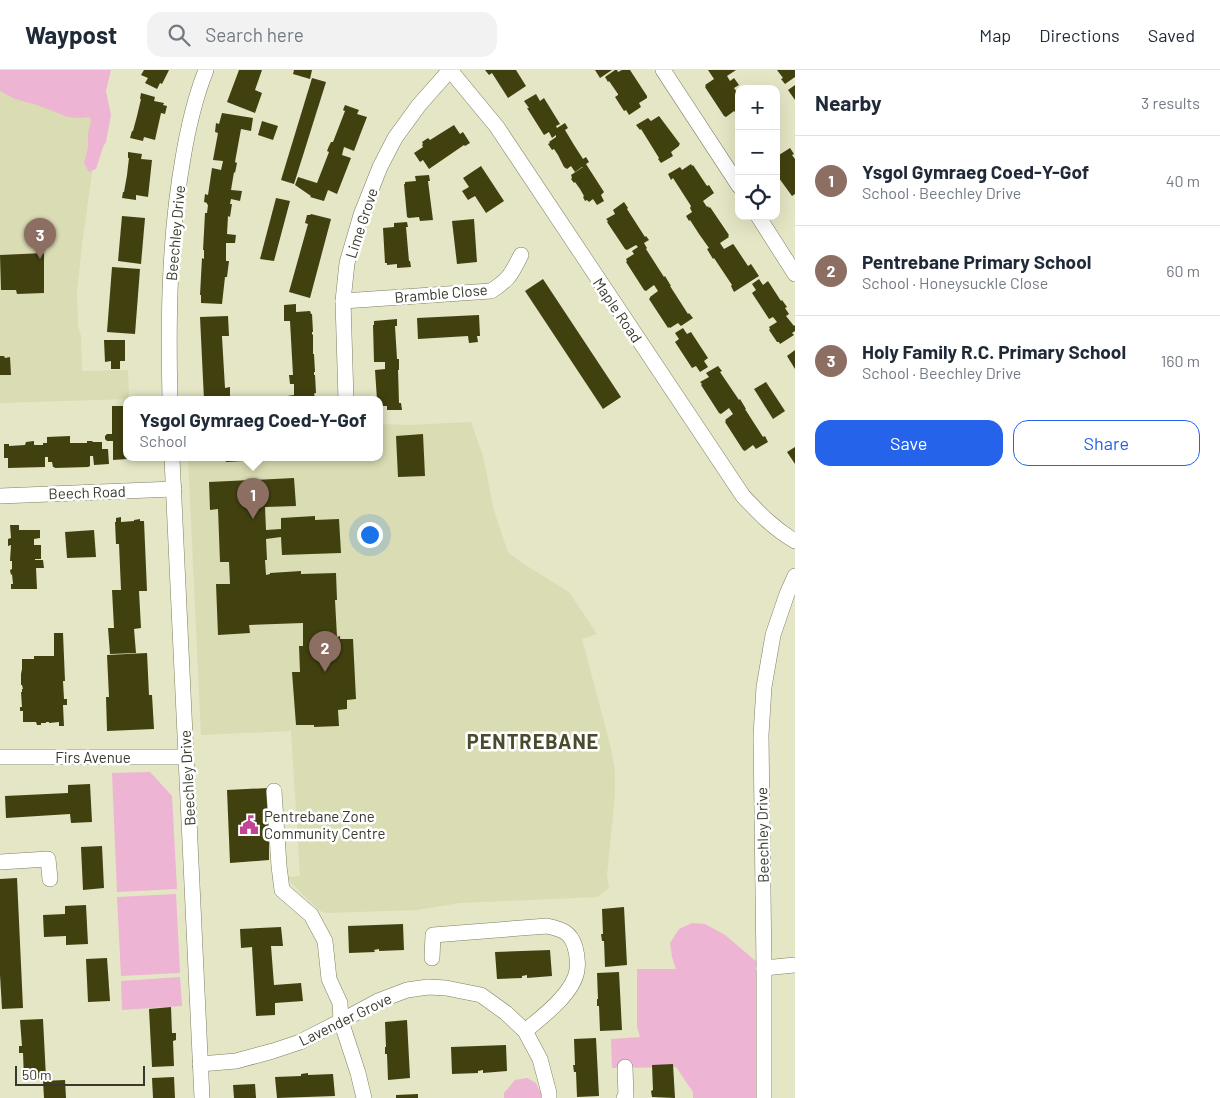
<!DOCTYPE html>
<html lang="en">
<head>
<meta charset="utf-8">
<style>
	:root { --surface:#fff; --page:#f2f2f3; --text:#1f2937; --muted:#747a83; --line:#e0e1e3; --accent:#2563eb }
	body { margin:0; font-family:Barlow,sans-serif; background:var(--page); color:var(--text) }
	.controls { position:absolute; right:15px; top:15px; display:grid; overflow:hidden; border-radius:10px; box-shadow:0 5px 20px #0002 }
	.controls button { width:45px; height:45px; display:grid; place-items:center; padding:0; border:0; border-bottom:1px solid var(--line); background:var(--surface); color:var(--text); font:25px sans-serif }
	.scale { position:absolute; left:15px; bottom:12px; width:130px; box-sizing:border-box; padding-left:5px; border:2px solid #38392c; border-top:0; font-size:14px; line-height:18px; white-space:nowrap; color:#38392c; -webkit-text-stroke:4px #fff; paint-order:stroke }
	.you { position:absolute; left:369px; top:464px; width:18px; height:18px; margin:-12px; border:4px solid #fff; border-radius:50%; background:#1a73e8; box-shadow:0 0 0 8px #1a73e833 }
	.badge { display:grid; place-items:center; width:32px; height:32px; border-radius:50%; background:var(--accent); color:#fff; font-size:16px; font-weight:700 }
	.pin { position:absolute; translate:-50% -41px; filter:drop-shadow(0 1px 2px #0008) }
	.pin::after { content:''; position:absolute; top:26px; width:18px; height:15px; background:inherit; clip-path:polygon(0 0,100% 0,50% 100%) }
	.popup { position:absolute; left:123px; top:326px; width:260px; height:65px; box-sizing:border-box; display:grid; place-content:center; border-radius:10px; background:var(--surface); filter:drop-shadow(0 1px 4px #0005); font-size:16px; white-space:nowrap; color:var(--muted) }
	.popup b { font-size:19px; color:var(--text) }
	.popup::after { content:''; position:absolute; left:50%; top:100%; margin-left:-10px; border:10px solid transparent; border-top-color:var(--surface) }
	.list { margin:0; padding:0; list-style:none }
	h2 { display:flex; justify-content:space-between; align-items:center; height:65px; margin:0; padding:0 20px; font-size:21px }
	h2 small { font-size:16px; font-weight:400; color:var(--muted) }
	.list li { display:grid; grid-template-columns:32px 1fr auto; gap:15px; align-items:center; box-sizing:border-box; height:90px; padding:0 20px; border-top:1px solid var(--line) }
	.list b { display:block; font-size:19px; white-space:nowrap }
	.list p { margin:0; font-size:16px; white-space:nowrap; color:var(--muted) }
	.list em { font-size:16px; font-style:normal; color:var(--muted) }
	.actions { display:flex; gap:10px; padding:15px 20px }
	.actions a { flex:1; padding:11px 0; border:1px solid var(--accent); border-radius:15px; text-align:center; font-size:18px; color:var(--accent) }
	.actions .main { background:var(--accent); color:#fff }
	.icon { flex:none; width:28px; height:28px; fill:none; stroke:currentColor; stroke-width:2; stroke-linecap:round; stroke-linejoin:round }
	.map { position:relative; flex:none; width:795px; height:1028px; overflow:hidden }
	header { display:flex; align-items:center; gap:30px; box-sizing:border-box; height:70px; padding:0 25px; background:var(--surface); border-bottom:1px solid var(--line) }
	header strong { font-size:24px }
	nav { display:flex; gap:28px; margin-inline-start:auto; font-size:18px }
	.search { width:350px; height:45px; background:var(--page); display:flex; align-items:center; gap:12px; box-sizing:border-box; padding:0 18px; border-radius:15px; color:var(--muted); font-size:19px }
	main { display:flex }
	aside { flex:1; background:var(--surface) }
	.map>svg:first-child { display:block }
	.built { fill:#dadcb3 }
	.green { fill:#eeb4d4 }
	.building { fill:#414110 }
	.lines { fill:none; stroke-linecap:round; stroke-linejoin:round }
	.street-casing { stroke:#7e7f61; stroke-width:16 }
	.street { stroke:#fff; stroke-width:15 }
	.labels { text-anchor:middle; dominant-baseline:central; stroke-width:5; stroke-linejoin:round; paint-order:stroke }
	.street-label { font-size:15px; fill:#38392c; stroke:#fff }
	.poi-label { font-size:15px; fill:#38392c; stroke:#fff; text-anchor:start }
	.district-label { font-size:20px; font-weight:bold; letter-spacing:1px; fill:#4a4a2e; stroke:#fff }
</style>
</head>
<body>
<header>
<strong>Waypost</strong>
<div class="search"><svg class="icon" aria-label="search" viewBox="0 0 24 24"><circle cx="10" cy="10" r="6"/><path d="M15 15l6 6"/></svg>Search here</div>
<nav><a>Map</a><a>Directions</a><a>Saved</a></nav>
</header>
<main>
<div class="map">
<svg width="795" height="1028" viewBox="0 0 795 1028">
	<rect width="100%" height="100%" fill="#e4e6c5"/>
	<g class="built">
		<polygon points="0,14 101,39 84,160 77,219 78,256 81,266 82,301 128,300 129,329 0,333"/>
		<polygon points="471,352 483,386 494,441 508,482 522,493 569,522 597,564 582,569 611,678 615,702 615,725 607,805 609,818 597,827 460,833 417,840 327,843 320,841 289,811 288,808 288,807 300,806 291,661 201,665 188,388 379,388 379,354 409,355"/>
	</g>
	<g class="green">
		<polygon points="0,0 111,0 106,21 111,45 106,72 103,77 96,99 89,102 84,93 88,77 88,63 91,52 90,47 80,48 68,47 37,35 15,29 0,21"/>
		<polygon points="150,702 172,726 177,819 117,822 112,703"/>
		<polygon points="176,824 180,903 121,906 117,827"/>
		<polygon points="692,853 705,854 725,865 764,898 764,1028 693,1028 693,1022 676,997 612,998 611,969 640,967 637,957 637,899 676,899 672,887 670,873 679,859"/>
		<polygon points="180,907 182,936 122,940 121,911"/>
		<polygon points="527,1008 536,1013 543,1028 504,1028 504,1023 515,1010"/>
	</g>
	<g class="building">
		<polygon points="144,0 169,0 162,14 160,13 157,19 145,13 148,8 141,5"/>
		<polygon points="239,0 262,0 255,20 262,23 255,43 227,32"/>
		<polygon points="294,0 312,0 310,9 293,4"/>
		<polygon points="485,0 516,0 526,16 508,28 492,3 489,5"/>
		<polygon points="595,0 612,0 600,8"/>
		<polygon points="615,0 617,0 618,2 622,0 630,0 647,26 647,28 639,33 641,37 629,45 626,40 624,41 615,27 618,25 618,24 609,11 608,12 605,7"/>
		<polygon points="708,0 736,0 727,6 730,11 734,8 739,15 734,18 739,25 739,47 734,41 726,47 724,46 705,17 706,16 705,15 714,9"/>
		<polygon points="777,0 795,0 795,7 785,14 781,9 783,8"/>
		<polygon points="312,8 326,12 294,114 281,110"/>
		<polygon points="795,15 795,30 788,20"/>
		<polygon points="141,23 155,27 154,31 164,33 163,35 167,36 165,44 161,43 155,70 144,67 143,71 130,68 132,61 133,61 137,46 141,29 140,29"/>
		<polygon points="536,24 540,31 544,28 560,54 556,56 557,58 565,53 568,58 565,60 574,75 583,89 586,87 589,92 586,94 604,122 601,125 604,131 597,135 593,129 589,132 587,130 585,131 583,127 584,126 580,119 575,112 574,113 571,109 572,108 571,105 583,97 582,97 575,102 571,96 567,99 564,97 558,85 554,79 552,80 548,74 550,73 549,72 556,67 556,65 552,68 549,62 544,65 527,38 529,38 524,31"/>
		<polygon points="345,35 359,40 357,44 367,47 360,65 354,81 344,77 342,85 351,88 337,124 328,120 324,131 310,127 311,126 295,115 298,107 317,113 329,82 327,81 329,76 331,72 333,72 345,41 343,40"/>
		<polygon points="222,43 253,48 251,61 241,59 235,92 237,93 235,103 234,102 231,120 242,121 240,131 231,129 230,134 232,134 230,147 228,146 227,164 236,165 235,173 226,173 226,191 229,191 227,207 225,207 222,234 201,233 201,225 200,225 202,188 204,189 204,180 203,180 204,162 205,143 207,143 208,135 207,134 207,133 204,132 205,124 208,125 212,98 221,100 223,91 213,90 218,63 215,62 216,53 219,54"/>
		<polygon points="659,46 680,74 679,75 679,76 671,82 673,86 661,93 658,89 659,88 641,59 640,60 636,55 648,48 651,51"/>
		<polygon points="262,51 278,56 273,70 258,65"/>
		<polygon points="454,55 460,64 463,62 470,73 465,76 464,75 429,99 423,90 420,92 414,83 423,77 422,75 423,74 422,72 428,68 430,70"/>
		<polygon points="790,78 794,84 792,85 795,89 795,124 792,126 776,104 776,92 780,89 779,87 776,88 776,81 779,85"/>
		<polygon points="128,82 142,84 141,89 152,90 148,127 136,125 136,130 122,128 123,122 124,122 127,105 129,88 128,88"/>
		<polygon points="691,94 692,96 693,95 707,116 709,115 714,123 703,131 707,137 708,136 709,138 710,137 729,165 728,166 729,167 720,173 724,179 733,174 734,175 748,196 751,194 759,206 734,222 731,216 732,215 714,188 713,189 707,179 709,178 699,164 690,150 689,151 686,146 692,142 690,138 691,136 673,108 671,110 668,104 680,97 682,100"/>
		<polygon points="481,96 504,131 486,143 475,126 468,130 462,121 469,117 463,108"/>
		<polygon points="429,105 430,111 428,111 430,127 433,150 420,151 419,147 409,148 407,147 404,114 405,114 405,112 416,111 415,106"/>
		<polygon points="276,128 290,131 274,191 260,189"/>
		<polygon points="624,132 628,138 627,139 645,167 646,166 649,170 644,173 647,178 646,179 664,207 665,206 671,216 670,216 688,244 689,243 693,248 681,256 678,253 670,258 669,257 668,258 649,229 650,228 650,227 658,221 654,215 646,221 644,220 626,192 627,191 626,189 634,184 632,181 638,177 636,175 627,180 625,179 607,152 608,151 606,149 615,144 613,140"/>
		<polygon points="311,144 331,149 310,228 289,222 308,154 305,153 307,145 310,145"/>
		<polygon points="122,146 145,148 141,194 118,191"/>
		<polygon points="474,149 477,192 457,194 452,151"/>
		<polygon points="407,152 408,157 406,157 409,191 410,191 411,197 397,198 397,194 387,195 387,193 385,193 383,158 394,157 394,153"/>
		<polygon points="44,183 44,223 17,224 16,220 1,220 0,185"/>
		<polygon points="112,197 140,199 135,264 107,262"/>
		<polygon points="543,209 621,327 603,339 525,221"/>
		<polygon points="759,209 763,215 768,211 781,231 782,230 787,237 785,238 789,244 786,246 794,256 795,255 795,261 792,263 794,265 780,274 779,272 777,272 769,260 770,259 769,257 777,252 773,247 769,249 752,223 756,220 752,214"/>
		<polygon points="296,234 296,242 310,241 311,244 312,244 313,262 312,262 312,265 313,264 313,284 314,284 315,302 314,302 314,305 315,305 316,323 315,323 314,324 316,330 287,330 287,326 294,325 294,314 290,314 289,305 293,305 290,251 284,251 284,235"/>
		<polygon points="479,245 480,266 477,266 478,272 469,273 468,266 418,269 417,248"/>
		<polygon points="228,246 229,266 222,266 222,267 225,318 230,317 230,327 225,327 225,330 204,330 200,247"/>
		<polygon points="397,249 397,256 395,256 397,289 399,289 399,300 398,300 399,333 401,333 402,340 387,340 387,336 379,336 379,330 377,330 375,300 385,299 385,292 374,292 373,255 374,255 374,251"/>
		<polygon points="683,258 687,264 691,262 708,288 704,291 708,297 700,302 696,296 692,298 675,272 679,269 675,263"/>
		<polygon points="104,270 125,270 125,291 120,291 120,299 111,299 111,291 105,292"/>
		<polygon points="795,280 795,299 787,286"/>
		<polygon points="0,286 4,286 5,288 10,287 11,305 0,305"/>
		<polygon points="718,296 722,301 720,302 739,330 740,329 746,339 745,339 763,367 765,366 768,372 756,379 753,375 745,381 743,380 725,352 726,351 725,350 733,344 729,338 721,344 719,343 701,315 702,314 700,312 709,307 706,303"/>
		<polygon points="766,312 785,341 773,349 754,319"/>
		<polygon points="112,336 127,336 127,389 113,390 113,371 107,371 105,369 105,366 107,364 112,364"/>
		<polygon points="423,364 425,406 398,407 396,366"/>
		<polygon points="70,366 70,373 87,373 87,371 92,371 93,372 102,372 102,379 108,379 109,394 94,395 93,386 90,386 90,396 88,397 55,398 54,397 53,397 52,392 48,392 48,387 45,387 45,397 8,398 8,388 4,388 4,374 9,374 9,376 25,375 26,372 34,371 34,375 43,375 43,373 47,373 47,367"/>
		<polygon points="795,377 795,394 787,382"/>
		<polygon points="225,388 275,388 275,389 226,392"/>
		<polygon points="294,408 296,436 265,437 266,460 281,459 281,448 315,446 315,450 339,449 341,483 282,485 281,467 266,469 267,490 265,490 266,505 270,504 270,503 301,501 301,504 336,503 337,530 335,530 337,567 340,566 340,569 353,569 356,629 347,630 347,639 338,640 339,656 314,657 314,655 296,655 292,602 300,602 299,576 303,576 303,553 249,555 250,563 218,565 216,514 230,514 229,492 220,492 218,439 210,440 209,412"/>
		<polygon points="121,447 121,452 134,451 134,450 140,449 140,451 144,451 147,521 139,521 141,558 134,559 136,583 110,584 108,558 114,558 112,520 121,520 119,474 116,474 115,452 116,452 116,448"/>
		<polygon points="10,455 19,455 19,460 40,460 40,468 34,469 34,475 41,475 41,489 35,489 35,490 43,490 44,498 36,498 37,519 11,519 11,514 13,514 12,504 11,505 10,500 12,499 12,491 10,491 11,475 8,476 8,469 11,468"/>
		<polygon points="94,460 96,487 67,488 65,462"/>
		<polygon points="54,563 63,563 65,611 63,611 64,629 67,629 67,635 63,635 64,656 59,656 59,652 49,653 49,652 46,652 46,653 41,653 41,655 37,655 36,652 23,652 23,641 20,641 20,637 22,637 21,622 22,622 22,619 23,619 22,615 21,615 21,604 22,599 22,589 34,589 34,586 54,586"/>
		<polygon points="147,583 149,625 152,625 154,659 107,661 106,627 109,627 107,585"/>
		<polygon points="90,714 92,752 71,753 70,744 6,748 5,726 68,723 68,715"/>
		<polygon points="269,718 269,790 230,793 227,720"/>
		<polygon points="102,776 104,818 83,820 81,777"/>
		<polygon points="17,808 23,938 2,939 0,905 0,809"/>
		<polygon points="86,835 88,874 66,875 66,866 44,867 43,845 65,844 65,836"/>
		<polygon points="624,837 627,895 605,897 604,871 602,871 601,864 603,864 602,839"/>
		<polygon points="403,854 404,880 379,881 379,879 374,880 375,882 349,883 348,856"/>
		<polygon points="281,857 283,876 271,876 274,915 301,913 303,931 275,933 275,945 256,946 252,877 241,878 240,859"/>
		<polygon points="550,880 552,906 527,908 527,905 522,906 522,908 497,909 495,882"/>
		<polygon points="107,888 110,931 88,932 86,889"/>
		<polygon points="619,902 622,960 600,961 599,936 597,936 597,929 598,929 597,903"/>
		<polygon points="171,937 172,963 176,963 176,970 173,971 174,996 152,997 149,939"/>
		<polygon points="43,949 46,1008 24,1009 23,983 19,983 19,976 22,976 20,950"/>
		<polygon points="407,950 410,1008 388,1010 387,984 385,984 385,977 386,977 385,952"/>
		<polygon points="596,968 599,1026 577,1027 576,1002 574,1002 573,995 575,995 574,969"/>
		<polygon points="506,975 507,1001 483,1003 483,1000 478,1001 478,1003 452,1004 451,977"/>
		<polygon points="673,994 675,1028 652,1027 651,1021 653,1020 652,995"/>
		<polygon points="308,1003 308,1005 333,1004 335,1026 277,1028 275,1007 301,1006 301,1004"/>
		<polygon points="174,1007 175,1028 153,1028 152,1008"/>
		<polygon points="65,1010 66,1028 44,1028 43,1011"/>
		<polygon points="255,1014 256,1028 234,1028 233,1015"/>
		<polygon points="418,1024 418,1028 396,1028 396,1025"/>
	</g>
	<g class="lines">
		<g class="street-casing">
			<g id="street">
				<path d="M 450,0 L 497,57 L 743,426 C 759,443 774,459 795,471"/>
				<polyline points="663,0 739,116"/>
				<polyline points="758,146 795,204"/>
				<path d="M 343,231 L 491,221 C 509,210 512,203 521,185"/>
				<path d="M 170,330 C 168,250 169,168 183,88 C 188,58 195,28 206,0"/>
				<polyline points="346,330 343,231 347,193 361,145 380,97 395,68 419,35 450,0"/>
				<polyline points="172,388 202,1028"/>
				<polyline points="0,426 174,419"/>
				<polyline points="0,687 186,687"/>
				<polyline points="274,721 279,796 282,820 311,845 325,871 329,909 340,933 341,951 358,1003 364,1028"/>
				<polyline points="0,792 48,789 50,809"/>
				<path d="M 432,888 L 433,865 L 547,856 C 561,859 571,862 575,877 C 577,884 578,893 577,900 C 574,923 542,947 525,961"/>
				<polyline points="764,898 795,895"/>
				<polyline points="200,994 236,991 273,981 300,972 341,951 378,931 407,920 428,917 446,918 481,925 506,943 525,961 540,989 549,1023 549,1028"/>
				<polyline points="624,1028 626,1027 625,997"/>
				<polyline points="764,1028 764,898 761,665 764,617 773,565 787,524 795,506"/>
			</g>
		</g>
		<use href="#street" class="street"/>
	</g>
	<defs>
		<g id="civic-bare" transform="scale(1.5)"><path d="M-.6-6.5H3V-4.5H.6V-3L4-1V1h2V6H-6V1h2V-1L-.6-3ZM-1.2 2.5V6h2.4V2.5Z" fill="#c24595" stroke="#fff" stroke-width="2.5" paint-order="stroke"/></g>
	</defs>
	<g fill-rule="evenodd">
		<use href="#civic-bare" x="249" y="755"/>
	</g>
	<g class="labels">
		<g class="street-label">
			<text transform="translate(361 153) rotate(-72)">Lime Grove</text>
			<text transform="translate(175 163) rotate(-85)">Beechley Drive</text>
			<text transform="translate(441 223) rotate(-5)">Bramble Close</text>
			<text transform="translate(618 240) rotate(56)">Maple Road</text>
			<text transform="translate(87 422) rotate(-2)">Beech Road</text>
			<text x="93" y="687">Firs Avenue</text>
			<text transform="translate(187 708) rotate(-93)">Beechley Drive</text>
			<text transform="translate(762 765) rotate(-91)">Beechley Drive</text>
			<text transform="translate(345 949) rotate(-26)">Lavender Grove</text>
		</g>
		<g class="poi-label">
			<text x="264" y="746">Pentrebane Zone<tspan x="264" dy="17">Community Centre</tspan></text>
		</g>
		<g class="district-label">
			<text x="533" y="671">PENTREBANE</text>
		</g>
	</g>
</svg>
<div class="controls">
<button>+</button>
<button>−</button>
<button><svg class="icon" aria-label="locate" viewBox="0 0 24 24"><circle cx="12" cy="12" r="6"/><path d="M12 2v4M12 18v4M2 12h4M18 12h4"/></svg></button>
</div>
<div class="scale">50 m</div>
<div class="you"></div>
<div class="pin badge" style="left:253px;top:449px;background:#8d6e63">1</div>
<div class="popup"><b>Ysgol Gymraeg Coed-Y-Gof</b>School</div>
<div class="pin badge" style="left:325px;top:602px;background:#8d6e63">2</div>
<div class="pin badge" style="left:40px;top:189px;background:#8d6e63">3</div>
</div>
<aside>
<h2>Nearby<small>3 results</small></h2>
<ul class="list">
<li><span class="badge" style="background:#8d6e63">1</span><div><b>Ysgol Gymraeg Coed-Y-Gof</b><p>School · Beechley Drive</p></div><em>40 m</em></li>
<li><span class="badge" style="background:#8d6e63">2</span><div><b>Pentrebane Primary School</b><p>School · Honeysuckle Close</p></div><em>60 m</em></li>
<li><span class="badge" style="background:#8d6e63">3</span><div><b>Holy Family R.C. Primary School</b><p>School · Beechley Drive</p></div><em>160 m</em></li>
</ul>
<div class="actions"><a class="main">Save</a><a>Share</a></div>
</aside>
</main>
</body>
</html>
